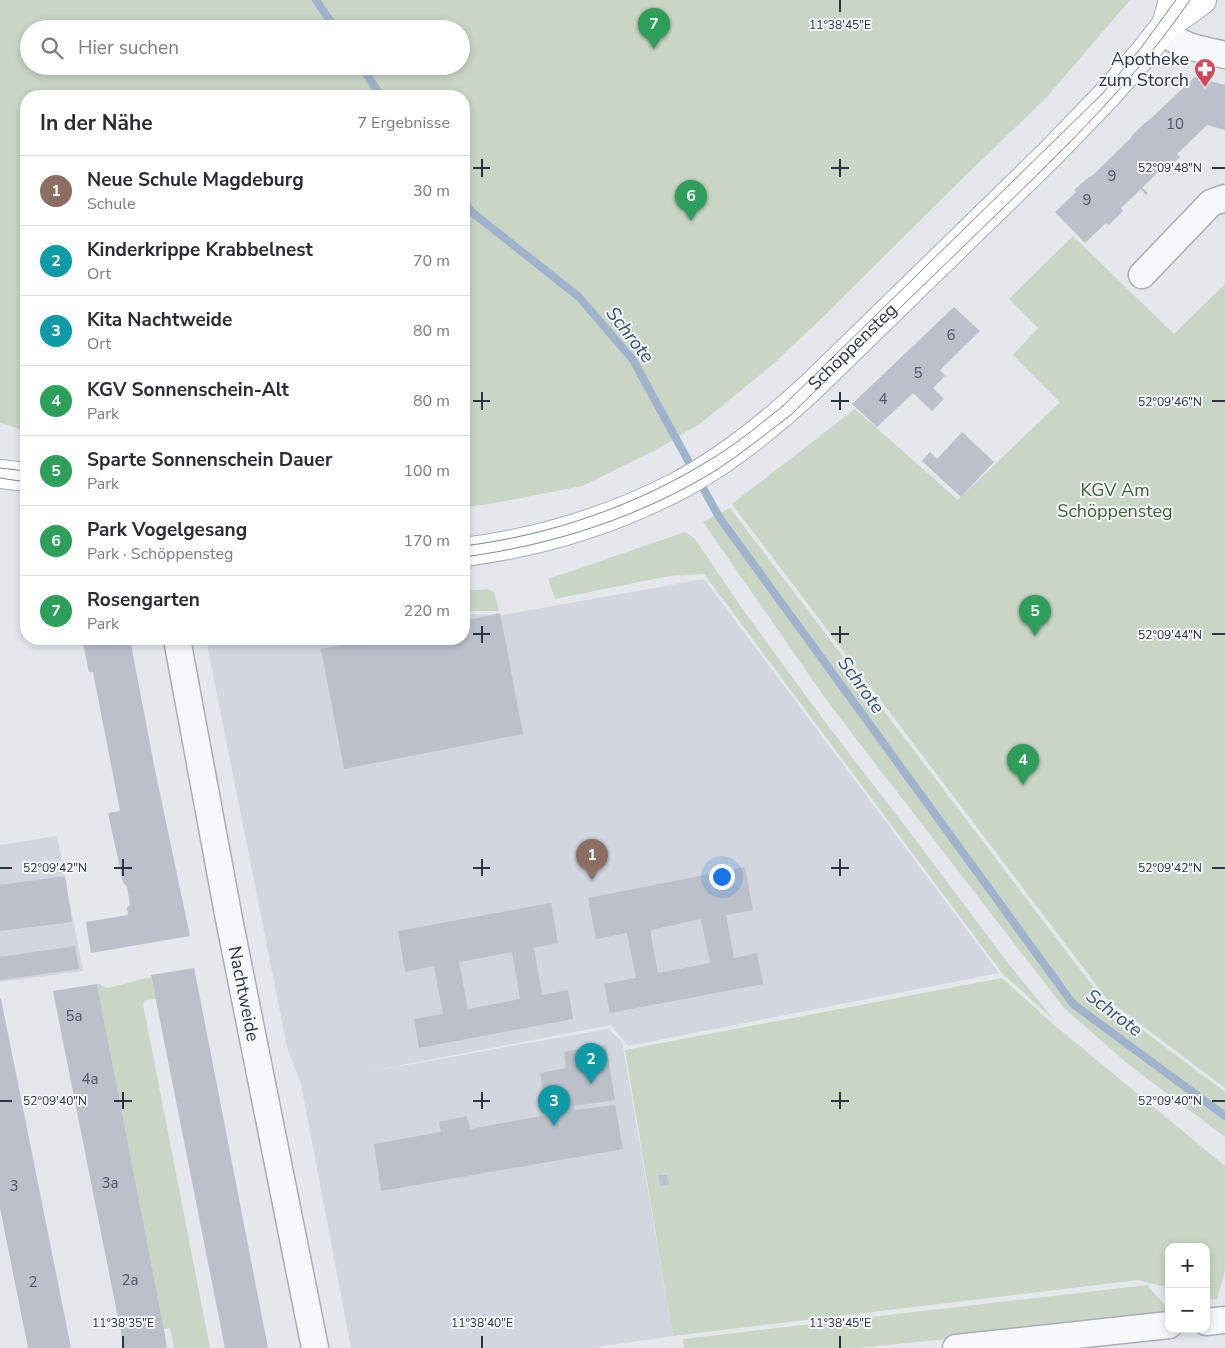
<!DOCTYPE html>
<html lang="de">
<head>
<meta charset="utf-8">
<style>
	:root { --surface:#fff; --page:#f7f7f7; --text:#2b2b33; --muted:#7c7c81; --line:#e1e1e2; --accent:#0f766e }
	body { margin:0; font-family:"Nunito Sans",sans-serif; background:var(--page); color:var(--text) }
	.controls { position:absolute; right:15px; bottom:15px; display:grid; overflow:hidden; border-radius:10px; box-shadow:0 2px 8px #0003 }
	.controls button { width:45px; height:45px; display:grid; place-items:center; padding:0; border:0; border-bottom:1px solid var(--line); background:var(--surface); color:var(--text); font:25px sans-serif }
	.you { position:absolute; left:721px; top:876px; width:18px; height:18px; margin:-12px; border:4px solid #fff; border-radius:50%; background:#1a73e8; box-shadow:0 0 0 8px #1a73e833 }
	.badge { display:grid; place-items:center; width:32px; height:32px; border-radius:50%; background:var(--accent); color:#fff; font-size:16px; font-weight:700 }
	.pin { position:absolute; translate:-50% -41px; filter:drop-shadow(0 1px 2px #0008) }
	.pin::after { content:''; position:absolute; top:26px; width:18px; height:15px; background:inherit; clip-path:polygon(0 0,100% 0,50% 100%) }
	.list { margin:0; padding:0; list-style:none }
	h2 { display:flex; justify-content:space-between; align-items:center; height:65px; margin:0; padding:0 20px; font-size:21px }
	h2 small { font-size:16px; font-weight:400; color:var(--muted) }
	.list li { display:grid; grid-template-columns:32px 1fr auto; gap:15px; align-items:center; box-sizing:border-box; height:70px; padding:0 20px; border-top:1px solid var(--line) }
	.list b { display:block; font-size:19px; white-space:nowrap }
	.list p { margin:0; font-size:16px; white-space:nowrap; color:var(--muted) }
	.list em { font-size:16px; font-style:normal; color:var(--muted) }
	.icon { flex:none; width:28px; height:28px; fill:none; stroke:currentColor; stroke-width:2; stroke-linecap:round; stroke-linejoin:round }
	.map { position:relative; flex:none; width:1225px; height:1348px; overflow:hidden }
	.search { position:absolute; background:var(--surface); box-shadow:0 2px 8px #0003; left:20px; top:20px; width:450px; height:55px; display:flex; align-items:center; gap:12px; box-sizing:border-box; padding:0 18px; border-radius:28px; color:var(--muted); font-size:19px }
	.panel { position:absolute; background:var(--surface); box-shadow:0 2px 8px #0003; left:20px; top:90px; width:450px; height:555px; border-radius:20px }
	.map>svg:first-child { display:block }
	.built { fill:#d2d6de }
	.green { fill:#c9d6c5; fill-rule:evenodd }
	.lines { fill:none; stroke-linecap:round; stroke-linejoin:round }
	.stream { stroke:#9fb4cc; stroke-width:8 }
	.building { fill:#bbc0ca; fill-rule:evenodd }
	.street-casing { stroke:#a9aeb7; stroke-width:29 }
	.secondary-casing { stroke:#a9aeb7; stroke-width:30 }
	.street { stroke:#f7f8fa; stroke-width:26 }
	.secondary { stroke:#fff; stroke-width:28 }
	.tram { stroke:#7d8696; stroke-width:1 }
	.ticks { fill:none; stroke:#2b3445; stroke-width:2 }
	.labels { text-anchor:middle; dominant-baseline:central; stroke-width:4; stroke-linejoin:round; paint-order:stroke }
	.number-label { font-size:15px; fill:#4f5766 }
	.poi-label { font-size:18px; fill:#2b3445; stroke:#f4f6f9; text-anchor:end }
	.street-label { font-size:18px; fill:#2b3445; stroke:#f4f6f9 }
	.park-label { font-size:18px; fill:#3f6138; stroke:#f4f6f9 }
	.water-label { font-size:19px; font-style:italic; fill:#34527a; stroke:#f4f6f9 }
	.ticks-label { font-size:12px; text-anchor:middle; fill:#2b3445; stroke:#f4f6f9; stroke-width:4; stroke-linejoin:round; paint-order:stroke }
</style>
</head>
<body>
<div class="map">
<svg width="1225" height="1348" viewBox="0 0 1225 1348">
	<rect width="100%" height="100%" fill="#e4e7ec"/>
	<g class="built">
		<polygon points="704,579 999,973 628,1046 611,1025 361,1073 608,1029 622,1041 673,1336 591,1348 351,1348 301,1084 287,1047 206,639 464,639 464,614 503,615"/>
		<polygon points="57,836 83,971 0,982 0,845"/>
	</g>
	<g class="green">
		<path d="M 0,0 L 1130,0 L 1046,98 L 964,177 L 825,315 L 770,367 L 701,423 L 654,451 L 582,486 L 490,504 L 464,507 L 464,96 L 26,96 L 26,431 L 0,423 ZM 29,29 L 461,29 L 461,66 L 29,66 Z"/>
		<polygon points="1073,236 1174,334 1225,284 1225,1088 1107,999 732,504 855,409 958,500 1060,402 1013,355 1038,328 1009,299"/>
		<polygon points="730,508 1104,1001 1225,1092 1225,1137 1129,1065 1064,1008 830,705 703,522"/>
		<polygon points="685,532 695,539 746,614 823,719 908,830 1007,962 1055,1021 1002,973 704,574 669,576 555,599 548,579"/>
		<polygon points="487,589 494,592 499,611 464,611 464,591"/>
		<polygon points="151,977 156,999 145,1000 143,1004 210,1348 174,1348 170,1328 164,1329 97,984 100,984 104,987 108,988"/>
		<polygon points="1002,978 1053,1024 1225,1166 1225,1271 1217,1300 1206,1297 1206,1247 1169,1247 1169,1288 1138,1280 673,1336 625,1050"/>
		<polygon points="1147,1285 1169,1310 1169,1316 859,1348 684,1348 683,1339"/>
	</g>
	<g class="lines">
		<g class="stream">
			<polyline points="316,0 336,29"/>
			<polyline points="361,66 381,96"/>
			<polyline points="464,202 473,213 579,297 633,360 719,517 1073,1004 1225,1116"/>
		</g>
	</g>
	<g class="building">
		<polygon points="1195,77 1225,85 1225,130 1207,125 1177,154 1180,157 1165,171 1162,168 1142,188 1148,193 1146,195 1141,189 1121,208 1123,211 1109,225 1106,223 1085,243 1055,212 1076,192 1074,190 1090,176 1091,177 1132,137 1131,136 1146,122 1147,122"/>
		<polygon points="954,307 980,331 940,370 945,376 933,388 944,399 932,411 913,393 877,427 852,404"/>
		<polygon points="962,432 994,462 961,497 922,461 930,452 937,459"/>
		<polygon points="500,613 523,734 344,769 321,649 371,639 464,639 464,621"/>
		<polygon points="82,639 130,639 155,770 190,936 91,953 86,922 128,915 127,908 130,905 127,887 123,882 108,813 120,811 93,672 89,672"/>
		<path d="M 745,867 L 753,910 L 726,915 L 734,958 L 757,953 L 763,984 L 610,1013 L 604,984 L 636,978 L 627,933 L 596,939 L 588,898 ZM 701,919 L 710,963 L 658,973 L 650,930 Z"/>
		<polygon points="65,876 72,922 0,931 0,885"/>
		<path d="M 551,903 L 558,943 L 534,948 L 542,995 L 568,990 L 573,1019 L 419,1048 L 414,1019 L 443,1014 L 434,966 L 405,972 L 398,931 ZM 512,952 L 520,999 L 468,1009 L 459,962 Z"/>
		<polygon points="75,946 79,969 0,980 0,957"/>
		<polygon points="194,968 200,998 268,1348 225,1348 151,975"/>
		<polygon points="97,984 164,1329 167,1348 124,1348 53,991"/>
		<polygon points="0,999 1,999 71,1348 28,1348 0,1208"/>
		<polygon points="606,1045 615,1100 574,1106 575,1110 615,1105 623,1149 381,1191 374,1144 441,1132 439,1122 467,1116 470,1129 547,1115 540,1073 566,1068 564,1052"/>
		<polygon points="659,1175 667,1175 669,1185 660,1186"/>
	</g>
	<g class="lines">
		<g class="street-casing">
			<g id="street">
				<polyline points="1160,33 1191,47 1225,55"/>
				<polyline points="1142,275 1211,203 1225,198"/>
				<path id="s1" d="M 177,639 L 229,919 L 315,1348"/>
				<polyline points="1206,1322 1225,1320"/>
				<polyline points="956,1348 1169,1325"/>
			</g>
		</g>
		<g class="secondary-casing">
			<g id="secondary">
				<polyline points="1166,25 1179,17 1202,0"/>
				<polyline points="0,474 26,477"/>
				<path id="s2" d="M 464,552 C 536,543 609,521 674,488 C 725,462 770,425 812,386 L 1050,154 L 1106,96 L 1144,53 L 1166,25 L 1173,0"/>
			</g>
		</g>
		<use href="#street" class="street"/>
		<use href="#secondary" class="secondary"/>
		<g class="tram">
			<polyline points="0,468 26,471"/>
			<polyline points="0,478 26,482"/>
			<path d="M 464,546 C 552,535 638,505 713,458 C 738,443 760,424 783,406 L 1103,93 L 1140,49 L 1176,0"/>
			<path d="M 464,557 C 553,545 641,517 718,469 C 744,452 768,432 792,414 C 860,346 929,280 998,213 C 1067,146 1136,79 1190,0"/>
		</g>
	</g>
	<path class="ticks" d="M 840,0 L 840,12M 482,159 L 482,177M 840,159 L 840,177M 473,168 L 490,168M 831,168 L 849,168M 1212,168 L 1225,168M 482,392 L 482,410M 840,392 L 840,410M 473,401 L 490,401M 831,401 L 849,401M 1212,401 L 1225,401M 482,626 L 482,643M 840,626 L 840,643M 473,634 L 490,634M 831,634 L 849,634M 1212,634 L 1225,634M 123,859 L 123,876M 482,859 L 482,876M 840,859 L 840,876M 0,868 L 12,868M 114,868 L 132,868M 473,868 L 490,868M 831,868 L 849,868M 1212,868 L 1225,868M 123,1092 L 123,1109M 482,1092 L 482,1109M 840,1092 L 840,1109M 0,1101 L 12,1101M 114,1101 L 132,1101M 473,1101 L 490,1101M 831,1101 L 849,1101M 1212,1101 L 1225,1101M 123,1336 L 123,1348M 482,1336 L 482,1348M 840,1336 L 840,1348"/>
	<defs>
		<g id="pharmacy-pin" transform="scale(1.125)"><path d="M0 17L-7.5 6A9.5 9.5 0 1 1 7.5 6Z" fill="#d1495b" stroke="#f4f6f9"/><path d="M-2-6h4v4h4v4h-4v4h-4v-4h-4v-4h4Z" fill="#fff"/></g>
	</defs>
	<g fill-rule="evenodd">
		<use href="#pharmacy-pin" x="1205" y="69"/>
	</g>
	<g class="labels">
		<g class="number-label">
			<text x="1175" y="124">10</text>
			<text x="1112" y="176">9</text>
			<text x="1087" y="200">9</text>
			<text x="951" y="335">6</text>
			<text x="918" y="373">5</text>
			<text x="883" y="399">4</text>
			<text x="74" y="1016">5a</text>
			<text x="90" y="1079">4a</text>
			<text x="110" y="1183">3a</text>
			<text x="14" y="1186">3</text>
			<text x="130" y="1280">2a</text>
			<text x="33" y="1282">2</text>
		</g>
		<g class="poi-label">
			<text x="1189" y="59">Apotheke<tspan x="1189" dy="21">zum Storch</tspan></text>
		</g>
		<g class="street-label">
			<text stroke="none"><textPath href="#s2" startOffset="449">Schöppensteg</textPath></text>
			<text stroke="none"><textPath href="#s1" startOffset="361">Nachtweide</textPath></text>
		</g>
		<g class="park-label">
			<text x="1115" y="490">KGV Am<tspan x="1115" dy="21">Schöppensteg</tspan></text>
		</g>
		<g class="water-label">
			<text transform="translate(630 335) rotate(52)">Schrote</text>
			<text transform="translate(861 685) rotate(54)">Schrote</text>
			<text transform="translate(1114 1013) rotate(37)">Schrote</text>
		</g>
	</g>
	<g class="ticks-label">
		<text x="840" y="29">11°38'45"E</text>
		<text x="1170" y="172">52°09'48"N</text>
		<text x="1170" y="406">52°09'46"N</text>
		<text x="1170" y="639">52°09'44"N</text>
		<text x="55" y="872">52°09'42"N</text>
		<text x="1170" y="872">52°09'42"N</text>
		<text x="55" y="1105">52°09'40"N</text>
		<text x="1170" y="1105">52°09'40"N</text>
		<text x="123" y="1327">11°38'35"E</text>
		<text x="482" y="1327">11°38'40"E</text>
		<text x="840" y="1327">11°38'45"E</text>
	</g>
</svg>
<div class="controls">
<button>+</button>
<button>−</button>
</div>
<div class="you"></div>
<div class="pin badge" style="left:592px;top:880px;background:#8d6e63">1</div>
<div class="pin badge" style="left:591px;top:1084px;background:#0f9aa8">2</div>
<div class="pin badge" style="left:554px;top:1126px;background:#0f9aa8">3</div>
<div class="pin badge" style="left:1023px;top:785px;background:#2e9e5b">4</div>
<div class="pin badge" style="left:1035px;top:636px;background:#2e9e5b">5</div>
<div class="pin badge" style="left:691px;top:221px;background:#2e9e5b">6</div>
<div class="pin badge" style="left:654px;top:49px;background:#2e9e5b">7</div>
<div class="search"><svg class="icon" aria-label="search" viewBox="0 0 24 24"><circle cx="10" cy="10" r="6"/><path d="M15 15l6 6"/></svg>Hier suchen</div>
<section class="panel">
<h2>In der Nähe<small>7 Ergebnisse</small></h2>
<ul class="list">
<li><span class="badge" style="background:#8d6e63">1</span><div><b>Neue Schule Magdeburg</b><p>Schule</p></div><em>30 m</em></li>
<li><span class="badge" style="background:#0f9aa8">2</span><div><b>Kinderkrippe Krabbelnest</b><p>Ort</p></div><em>70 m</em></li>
<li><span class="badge" style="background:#0f9aa8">3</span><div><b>Kita Nachtweide</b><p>Ort</p></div><em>80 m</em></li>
<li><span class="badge" style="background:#2e9e5b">4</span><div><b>KGV Sonnenschein-Alt</b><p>Park</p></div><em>80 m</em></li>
<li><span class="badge" style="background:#2e9e5b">5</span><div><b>Sparte Sonnenschein Dauer</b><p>Park</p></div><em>100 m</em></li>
<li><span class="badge" style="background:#2e9e5b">6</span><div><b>Park Vogelgesang</b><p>Park · Schöppensteg</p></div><em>170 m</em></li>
<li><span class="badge" style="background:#2e9e5b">7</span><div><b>Rosengarten</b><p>Park</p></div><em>220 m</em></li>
</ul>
</section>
</div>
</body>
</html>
